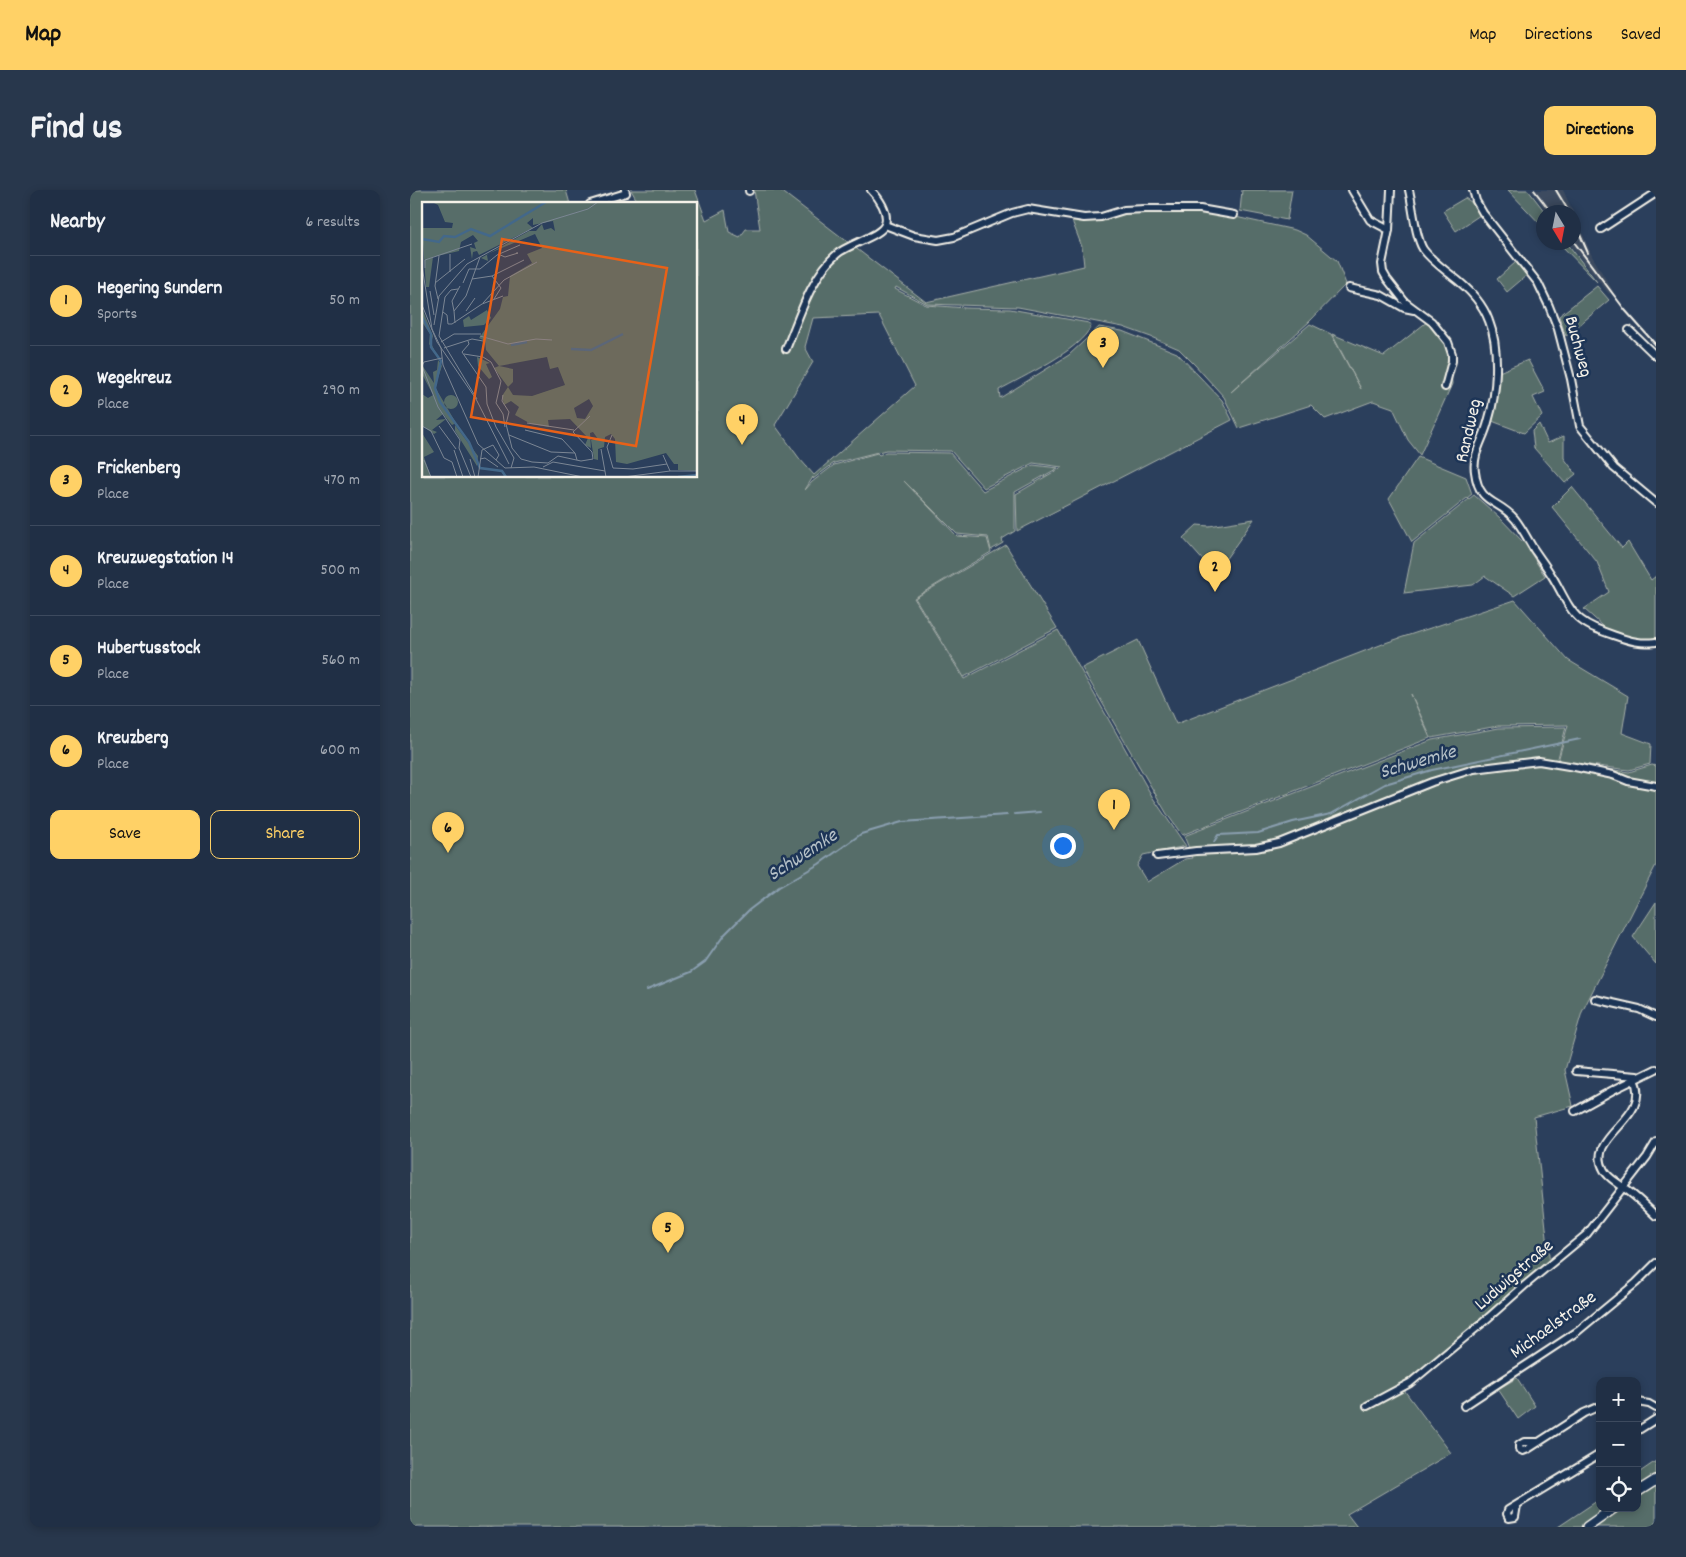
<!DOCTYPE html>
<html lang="en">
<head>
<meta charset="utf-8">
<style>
	:root { --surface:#202f45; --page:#28374c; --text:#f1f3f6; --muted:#a2a9b3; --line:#3d4a5e; --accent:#ffd166 }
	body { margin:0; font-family:Dekko,sans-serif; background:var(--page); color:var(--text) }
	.controls { position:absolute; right:15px; bottom:15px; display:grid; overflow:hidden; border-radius:10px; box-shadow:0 2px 8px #0003 }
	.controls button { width:45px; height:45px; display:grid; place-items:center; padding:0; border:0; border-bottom:1px solid var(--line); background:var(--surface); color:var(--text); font:25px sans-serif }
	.compass { position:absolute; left:1126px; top:15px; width:45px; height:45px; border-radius:50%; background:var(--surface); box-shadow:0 2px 8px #0003; rotate:170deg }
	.you { position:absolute; left:652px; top:655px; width:18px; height:18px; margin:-12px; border:4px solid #fff; border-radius:50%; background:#1a73e8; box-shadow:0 0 0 8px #1a73e833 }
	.badge { display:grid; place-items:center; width:32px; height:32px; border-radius:50%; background:var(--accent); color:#111; font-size:16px; font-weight:700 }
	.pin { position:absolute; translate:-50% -41px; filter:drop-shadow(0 1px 2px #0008) }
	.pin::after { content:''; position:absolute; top:26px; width:18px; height:15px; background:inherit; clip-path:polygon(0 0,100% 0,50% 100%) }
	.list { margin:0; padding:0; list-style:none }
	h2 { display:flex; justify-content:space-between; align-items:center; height:65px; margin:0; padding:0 20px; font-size:21px }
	h2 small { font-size:16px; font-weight:400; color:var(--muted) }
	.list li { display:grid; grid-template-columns:32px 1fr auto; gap:15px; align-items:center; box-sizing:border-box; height:90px; padding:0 20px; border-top:1px solid var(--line) }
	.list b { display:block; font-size:19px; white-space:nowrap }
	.list p { margin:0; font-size:16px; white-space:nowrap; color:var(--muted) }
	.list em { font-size:16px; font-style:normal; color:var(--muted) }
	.actions { display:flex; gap:10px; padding:15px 20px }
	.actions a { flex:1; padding:11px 0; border:1px solid var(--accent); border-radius:10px; text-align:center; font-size:18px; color:var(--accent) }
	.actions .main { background:var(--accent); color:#111 }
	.icon { flex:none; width:28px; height:28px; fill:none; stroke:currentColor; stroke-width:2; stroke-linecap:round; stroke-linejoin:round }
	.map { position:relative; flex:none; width:1246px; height:1337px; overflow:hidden; border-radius:10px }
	header { display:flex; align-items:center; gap:30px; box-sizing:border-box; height:70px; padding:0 25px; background:var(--accent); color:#111 }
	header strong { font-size:24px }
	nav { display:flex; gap:28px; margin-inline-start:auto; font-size:18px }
	.intro { display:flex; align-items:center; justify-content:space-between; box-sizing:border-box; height:120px; padding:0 30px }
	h1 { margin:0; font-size:35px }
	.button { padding:12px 22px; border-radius:10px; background:var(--accent); color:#111; font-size:18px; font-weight:700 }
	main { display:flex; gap:30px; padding:0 30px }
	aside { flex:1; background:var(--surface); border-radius:10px; box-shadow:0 2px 8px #0003 }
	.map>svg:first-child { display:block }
	.built { fill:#3c4b61 }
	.green { fill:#576d69; stroke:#a6afa8; fill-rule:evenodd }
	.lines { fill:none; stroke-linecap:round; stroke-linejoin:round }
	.stream { stroke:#8a9fb0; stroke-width:2 }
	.minor-casing { stroke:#f4f1e8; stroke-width:10 }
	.secondary-casing { stroke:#f4f1e8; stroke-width:12 }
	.minor { stroke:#1d3557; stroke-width:6 }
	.secondary { stroke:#1d3557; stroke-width:9 }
	.rail { stroke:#f4f1e8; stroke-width:2 }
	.labels { text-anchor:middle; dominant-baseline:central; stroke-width:5; stroke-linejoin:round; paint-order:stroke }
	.street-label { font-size:19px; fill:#f4f1e8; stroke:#1d3557 }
	.water-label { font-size:20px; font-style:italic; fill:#b6c1c7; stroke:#1d3557 }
	.inset-river { fill:none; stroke:#43688a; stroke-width:2.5 }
	.inset-road { fill:none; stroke:#7b8694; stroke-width:1 }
	.view { fill:#e96117; fill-opacity:0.15; stroke:#e96117; stroke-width:2.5 }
	.inset-edge { fill:none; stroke:#f4f1e8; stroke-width:2.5 }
</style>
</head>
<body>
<header>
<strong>Map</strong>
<nav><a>Map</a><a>Directions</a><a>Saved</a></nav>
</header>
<div class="intro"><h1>Find us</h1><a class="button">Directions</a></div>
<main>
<aside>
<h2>Nearby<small>6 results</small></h2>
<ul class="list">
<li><span class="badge">1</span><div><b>Hegering Sundern</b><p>Sports</p></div><em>50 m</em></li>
<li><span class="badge">2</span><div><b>Wegekreuz</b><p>Place</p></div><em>290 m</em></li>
<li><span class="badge">3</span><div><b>Frickenberg</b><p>Place</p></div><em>470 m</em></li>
<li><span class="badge">4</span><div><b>Kreuzwegstation 14</b><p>Place</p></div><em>500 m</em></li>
<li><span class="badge">5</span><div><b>Hubertusstock</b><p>Place</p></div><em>560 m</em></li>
<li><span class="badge">6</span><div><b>Kreuzberg</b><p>Place</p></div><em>600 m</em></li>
</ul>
<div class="actions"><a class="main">Save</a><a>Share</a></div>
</aside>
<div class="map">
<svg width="1246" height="1337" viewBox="0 0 1246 1337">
	<rect width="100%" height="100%" fill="#2b3f5c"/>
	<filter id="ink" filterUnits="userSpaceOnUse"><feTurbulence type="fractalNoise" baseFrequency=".02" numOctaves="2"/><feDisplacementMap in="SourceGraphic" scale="10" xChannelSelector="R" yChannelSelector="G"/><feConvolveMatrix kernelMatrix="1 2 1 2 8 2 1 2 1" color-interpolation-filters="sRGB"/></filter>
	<g filter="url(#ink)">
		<g class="built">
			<polygon points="1121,0 1153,0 1163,22 1137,22"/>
			<polygon points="1164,24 1182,66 1203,101 1199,104 1159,53 1164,52"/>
		</g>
		<g class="green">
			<path d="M 0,0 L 156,0 L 160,14 L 14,14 L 14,286 L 286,286 L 286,14 L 229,14 L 221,0 L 285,0 L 296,30 L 315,20 L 319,42 L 330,47 L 336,39 L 350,39 L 344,0 L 370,0 L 516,112 L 674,76 L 672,57 L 661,28 L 714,21 L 798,21 L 885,40 L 896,45 L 927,71 L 936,94 L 899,132 L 821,202 L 900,134 L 921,144 L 951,199 L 922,144 L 974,166 L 1018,131 L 1035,148 L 1040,163 L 1042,194 L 1010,265 L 998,250 L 983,218 L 963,211 L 915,229 L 901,215 L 829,238 L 814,207 L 785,175 L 769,159 L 741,147 L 713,137 L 608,117 L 517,114 L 486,97 L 485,99 L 516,115 L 556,118 L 600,119 L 679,133 L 681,136 C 671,160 612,187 589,200 L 590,208 L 659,165 L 689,137 L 712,141 L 767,163 L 812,210 L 822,230 L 607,341 L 606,304 L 652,277 L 623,273 L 574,298 L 541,261 L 476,260 L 424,273 L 403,289 L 403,287 L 395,300 L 402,292 L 424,275 L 467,263 L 469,265 L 476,262 L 540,263 L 573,301 L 623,275 L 648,278 L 605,302 L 605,341 L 592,349 L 593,353 L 581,360 L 578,347 L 547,344 L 494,291 L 547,346 L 577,348 L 581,362 L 504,408 L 554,489 L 648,440 L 743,608 L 776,656 L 733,665 L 727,676 L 737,692 L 775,669 L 783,668 L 774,646 L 1022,550 L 1089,538 L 1156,537 L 1147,572 L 1219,582 L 1242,575 L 1246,576 L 1246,675 L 1172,822 L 1155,880 L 1163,916 L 1124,927 L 1140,1075 L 974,1210 L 994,1200 L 1041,1263 L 937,1324 L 947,1337 L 0,1337 ZM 469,125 L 505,196 L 404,285 L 389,268 L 365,235 L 403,172 L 395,157 L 403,128 Z"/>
			<polygon points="832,0 882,0 877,30 830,21"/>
			<polygon points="1098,0 1118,0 1135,22 1134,22 1133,37"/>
			<polygon points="1055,8 1061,12 1070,25 1046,41 1033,21"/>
			<polygon points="1149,53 1157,53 1187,92"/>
			<polygon points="1106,72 1117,85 1097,102 1087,89"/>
			<polygon points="1187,96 1199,110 1156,146 1149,126"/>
			<polygon points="1118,170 1135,202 1123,207 1132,226 1114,243 1082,231 1089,182"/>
			<polygon points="1129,234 1138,253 1154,246 1154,268 1166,284 1155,293 1124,258 1122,241"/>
			<polygon points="1008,267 1056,287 1062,304 1002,352 979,309"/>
			<polygon points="1162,297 1212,358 1218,352 1241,390 1246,386 1246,448 1234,450 1203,445 1174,419 1199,402 1187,372 1142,317"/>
			<polygon points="1064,305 1089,327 1115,354 1135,386 1104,406 1075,386 1063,395 994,403 1004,353"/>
			<polygon points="844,329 805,384 773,348 787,335 799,336"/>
			<polygon points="596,355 647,438 554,487 505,408"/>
			<polygon points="1105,410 1158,470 1218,506 1212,543 1241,554 1240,574 1219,580 1148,571 1158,535 1088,536 1021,548 1001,504 1020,548 772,645 757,624 672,478 728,450 766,534 978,452"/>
			<polygon points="1246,712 1246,774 1223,747"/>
			<polygon points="1107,1188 1125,1216 1108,1229 1088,1199"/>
			<polygon points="1246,1271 1246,1287 1227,1298 1227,1284"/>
			<polygon points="1246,1294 1246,1337 1183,1337 1210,1318 1227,1318 1227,1306"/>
			<polygon points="1190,1309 1190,1318 1197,1318 1170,1337 1148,1337"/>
		</g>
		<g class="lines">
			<g class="stream">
				<polyline points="605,624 630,622"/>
				<polyline points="804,652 808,645 848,643 883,632 921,624 975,594 1022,580 1170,549"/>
				<polyline points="237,800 281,782 295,772 314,745 339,720 369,697 409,674 451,644 492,632 597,625"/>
			</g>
			<g class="minor-casing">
				<g id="minor">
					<polyline points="942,0 960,30 979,40"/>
					<polyline points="981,0 979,40 972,74 973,82 977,89 995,112 1022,132 1038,152 1042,164 1042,171 1035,197"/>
					<path d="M 999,0 C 1003,16 1005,46 1013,59 C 1020,69 1031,77 1041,85 C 1057,97 1072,111 1079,131 C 1090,159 1087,203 1078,232 C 1074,249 1062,264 1065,282 C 1069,315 1088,309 1105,329 C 1112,338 1117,348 1123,358 C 1129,367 1136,376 1142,386 C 1151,400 1158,420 1171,430 C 1181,438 1194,442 1206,446 C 1220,451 1231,454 1246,452"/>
					<polyline points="1063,0 1066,11 1073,23 1128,93 1139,116 1148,139 1161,189 1170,236 1204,278 1246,313"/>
					<polyline points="339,1 339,0"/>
					<polyline points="180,14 216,3 215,0"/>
					<polyline points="475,35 504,46 528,50 544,47 602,23 618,19 674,28 691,27 714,20 735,19 790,19 824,25"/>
					<polyline points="1191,39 1246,3"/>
					<polyline points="939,98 971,105 994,118 1004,120"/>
					<polyline points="1219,140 1246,166"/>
					<path d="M 376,159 C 389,128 401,86 427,64 C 438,54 472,46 475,34 C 479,22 469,8 461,0"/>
					<polyline points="747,666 786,661 846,658 869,653 1022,592 1064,579 1129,571 1165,577 1203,585 1218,591 1246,596"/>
					<polyline points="1185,809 1229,819 1246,827"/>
					<polyline points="1166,881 1227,886"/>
					<path d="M 1224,889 C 1243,929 1174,946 1194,980 C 1198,988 1207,992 1214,998 C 1226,1006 1236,1016 1246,1026"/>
					<polyline points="1165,921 1203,900 1246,879"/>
					<polyline points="1227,1212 1239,1214 1246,1218"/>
					<polyline points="957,1216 1000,1193 1070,1135 1114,1096 1177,1044 1237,967 1246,952"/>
					<polyline points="1054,1216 1168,1141 1226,1093 1246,1073"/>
					<polyline points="1227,1241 1246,1229"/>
					<polyline points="1128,1252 1114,1252 1109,1255 1109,1259 1113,1261 1118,1259 1174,1223 1190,1216"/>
					<polyline points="1107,1315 1105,1327 1099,1328 1097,1324 1098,1320 1190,1264"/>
				</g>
			</g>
			<g class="secondary-casing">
				<g id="secondary">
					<polyline points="1227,1302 1246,1290"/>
					<polyline points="1177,1337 1204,1318"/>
				</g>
			</g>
			<use href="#minor" class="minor"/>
			<use href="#secondary" class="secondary"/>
			<g class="rail">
				<polyline points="1124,0 1141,22"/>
				<polyline points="1146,0 1159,22"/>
				<polyline points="1164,31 1178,63"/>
				<polyline points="1164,52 1215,120 1246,155"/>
			</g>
		</g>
	</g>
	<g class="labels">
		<g class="street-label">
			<text transform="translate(1167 157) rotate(75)">Buchweg</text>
			<text transform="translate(1060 241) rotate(-77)">Randweg</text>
			<text transform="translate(1105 1086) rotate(-41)">Ludwigstraße</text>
			<text transform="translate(1144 1136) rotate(-36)">Michaelstraße</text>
		</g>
		<g class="water-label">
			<text transform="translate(1008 573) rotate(-16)">Schwemke</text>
			<text transform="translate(393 666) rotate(-33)">Schwemke</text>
		</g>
	</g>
	<g transform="translate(12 12)">
		<rect width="275" height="275" fill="#2b3f5c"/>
		<path d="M 10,0 L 275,0 L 275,269 L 256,268 L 256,262 L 252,262 L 244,251 L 205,262 L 194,260 L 193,237 L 189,232 L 183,235 L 182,245 L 176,247 L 176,258 L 172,257 L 169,238 L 176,237 L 171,230 L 168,231 L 169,246 L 163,243 L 166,236 L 148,217 L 126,218 L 127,225 L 109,222 L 93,213 L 97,205 L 89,199 L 82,203 L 80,194 L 86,185 L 72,166 L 77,164 L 91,167 L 91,180 L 86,185 L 91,193 L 110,194 L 143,183 L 136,165 L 128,167 L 125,155 L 77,164 L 64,148 L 63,139 L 57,136 L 78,107 L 81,95 L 86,94 L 88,74 L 110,61 L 105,52 L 120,46 L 113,32 L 68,51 L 65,53 L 66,59 L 59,56 L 107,29 L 114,29 L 120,22 L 122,28 L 129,26 L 133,29 L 131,19 L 111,23 L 111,16 L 105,21 L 111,26 L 57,53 L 55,49 L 51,50 L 50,57 L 48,45 L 54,47 L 52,41 L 56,39 L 51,33 L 39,40 L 37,49 L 11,55 L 7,85 L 4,85 L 0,26 L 30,26 L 31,21 L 23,20 L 16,3 ZM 167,197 L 171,204 L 163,217 L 155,216 L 152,206 ZM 0,106 L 11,134 L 9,141 L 15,154 L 7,142 L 8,132 L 0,120 ZM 65,108 L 69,116 L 62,123 L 42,125 L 41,118 L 47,114 L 49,118 ZM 55,155 L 68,161 L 64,162 L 70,175 L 67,177 L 56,164 ZM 16,158 L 20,164 L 13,185 L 34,221 L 30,223 L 21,212 L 14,218 L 24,217 L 10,228 L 15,230 L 12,232 L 0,224 L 0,192 L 6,196 L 11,193 L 0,172 L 0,163 L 12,181 L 11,170 L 15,168 ZM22 200a7 7 0 1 1 14 0a7 7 0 1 1-14 0ZM 33,223 L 56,254 L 55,264 L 33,229 ZM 0,231 L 12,250 L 2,255 L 9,275 L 0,274 Z" fill="#576d69" fill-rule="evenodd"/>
		<path class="inset-river" d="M 0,37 L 17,40 L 22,34 L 33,35 L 49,27 L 68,34 L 124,0M 0,115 L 9,132 L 9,145 L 19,159 L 13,186 L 18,200 L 47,240 L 58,266 L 80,269 L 84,275M 89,143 L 105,140M 149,147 L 169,148 L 201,132M 256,275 L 275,273"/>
		<path class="inset-road" d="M 76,52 L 83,55 L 96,51 L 94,51M 0,64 L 10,127 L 19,146 L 21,163 L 56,242 L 83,266 L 112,265 L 161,275M 3,66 L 3,58 L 50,42M 28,70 L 28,52M 70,74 L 79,86 L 72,97M 50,77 L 70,74 L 102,58M 13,81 L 43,57M 41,81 L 47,67 L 58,67 L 75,53 L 98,43M 36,87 L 29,88 L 23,95 L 17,134 L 55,197M 8,89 L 12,113M 16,97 L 13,84 L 17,54M 61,101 L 82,78 L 115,60M 0,103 L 15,140 L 54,197 L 87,262M 32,109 L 30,99 L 38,84M 44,109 L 53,96M 21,110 L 25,113 L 26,122 L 30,122 L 60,102 L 81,94M 33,121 L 32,109 L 44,94 L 58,55M 12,123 L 17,94 L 45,62 L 120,21 L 166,7 L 176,0M 58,134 L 86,142 L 114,137 L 130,138M 46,139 L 47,142 L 40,150 L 64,185 L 65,202 L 74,225 L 92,256 L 89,266M 19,140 L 32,132 L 59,132M 22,146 L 50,137 L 61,139M 42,152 L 61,155 L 69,160 L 79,179 L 74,201 L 81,212 L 83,225M 20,156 L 2,160 L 0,164 L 16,205 L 38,238 L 37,246 L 49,275M 81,193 L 80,199 L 87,210 L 84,222 L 90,246 L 99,257 L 110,260 L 126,261 L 136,254 L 159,259 L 171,257 L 170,250 L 151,230 L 168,214M 105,221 L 152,228M 0,224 L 9,229 L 22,256 L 30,260 L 35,275M 17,224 L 34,247M 103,228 L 140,237 L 153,251 L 155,258M 87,233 L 129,250 L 153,251M 190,233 L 185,245 L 191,266 L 211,267 L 245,262M 179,247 L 184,275M 32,248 L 41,275M 241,253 L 248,269M 48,257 L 53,275M 58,257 L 63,256 L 76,265M 2,258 L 9,275M 121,265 L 131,260 L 183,269M 56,275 L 60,248 L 71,243 L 77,253 L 74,258M 202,275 L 248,269 L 275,269"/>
		<path class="view" d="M 80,37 L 245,66 L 214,244 L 49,215 Z"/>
		<rect width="275" height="275" class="inset-edge"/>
	</g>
</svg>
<div class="controls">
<button>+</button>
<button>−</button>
<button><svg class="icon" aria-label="locate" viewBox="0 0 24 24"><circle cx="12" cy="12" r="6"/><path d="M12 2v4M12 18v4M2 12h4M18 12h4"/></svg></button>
</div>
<svg class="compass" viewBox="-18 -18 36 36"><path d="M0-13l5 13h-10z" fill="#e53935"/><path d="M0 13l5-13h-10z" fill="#a2a9b3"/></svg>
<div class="you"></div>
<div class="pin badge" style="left:704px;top:640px">1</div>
<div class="pin badge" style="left:805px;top:402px">2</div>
<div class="pin badge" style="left:693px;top:178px">3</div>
<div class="pin badge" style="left:332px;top:255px">4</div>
<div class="pin badge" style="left:258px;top:1063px">5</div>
<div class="pin badge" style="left:38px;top:663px">6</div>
</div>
</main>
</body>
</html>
